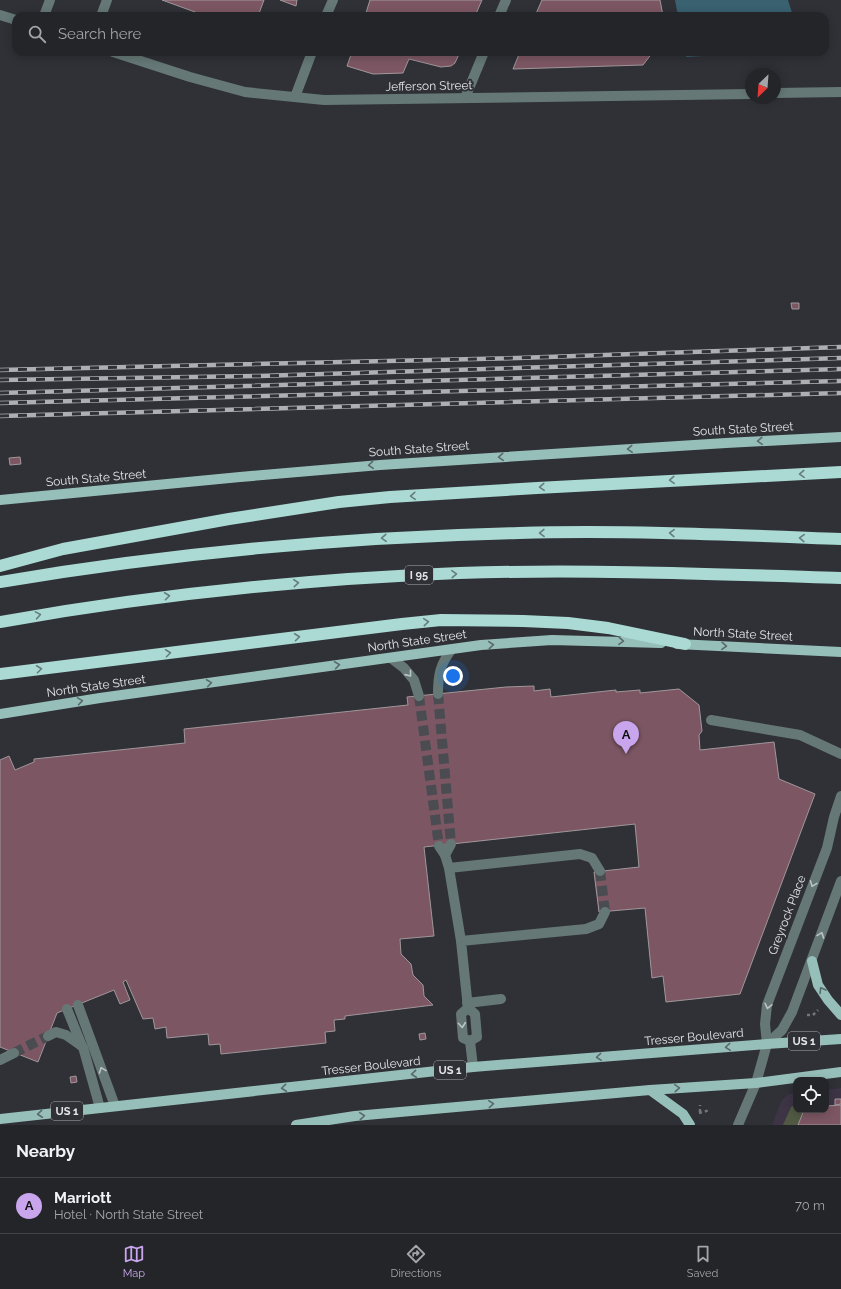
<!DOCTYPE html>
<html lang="en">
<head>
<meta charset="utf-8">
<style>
	:root { --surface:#232529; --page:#2b2d31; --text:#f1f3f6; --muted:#a3a5a8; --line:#404246; --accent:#c9a5ee }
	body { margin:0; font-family:Raleway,sans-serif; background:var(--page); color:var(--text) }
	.controls { position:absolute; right:12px; bottom:12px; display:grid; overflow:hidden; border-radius:8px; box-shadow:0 2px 10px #0003 }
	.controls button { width:36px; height:36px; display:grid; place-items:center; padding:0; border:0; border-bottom:1px solid var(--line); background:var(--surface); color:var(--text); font:20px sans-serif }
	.compass { position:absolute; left:745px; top:68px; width:36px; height:36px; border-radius:50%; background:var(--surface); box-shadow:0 2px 10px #0003; rotate:205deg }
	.you { position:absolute; left:453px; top:676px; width:14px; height:14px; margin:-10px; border:3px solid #fff; border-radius:50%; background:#1a73e8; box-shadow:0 0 0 6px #1a73e833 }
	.badge { display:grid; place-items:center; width:26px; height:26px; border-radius:50%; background:var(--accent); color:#111; font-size:13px; font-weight:700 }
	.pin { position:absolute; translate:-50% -33px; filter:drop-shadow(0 1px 2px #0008) }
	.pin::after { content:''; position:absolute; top:21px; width:14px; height:12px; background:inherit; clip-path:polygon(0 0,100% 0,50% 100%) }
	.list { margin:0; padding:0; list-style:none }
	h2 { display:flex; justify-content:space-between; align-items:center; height:52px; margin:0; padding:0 16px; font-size:17px }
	h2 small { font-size:13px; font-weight:400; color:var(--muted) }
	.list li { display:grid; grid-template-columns:26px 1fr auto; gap:12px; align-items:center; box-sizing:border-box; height:56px; padding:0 16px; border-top:1px solid var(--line) }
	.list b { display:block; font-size:15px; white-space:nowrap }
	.list p { margin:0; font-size:13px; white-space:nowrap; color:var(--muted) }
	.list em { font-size:13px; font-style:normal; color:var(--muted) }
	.icon { flex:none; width:22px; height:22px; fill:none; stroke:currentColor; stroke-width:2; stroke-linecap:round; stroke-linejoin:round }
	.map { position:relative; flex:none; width:841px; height:1125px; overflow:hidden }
	.search { position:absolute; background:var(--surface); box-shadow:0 2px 10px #0003; left:12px; right:12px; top:12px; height:44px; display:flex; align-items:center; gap:10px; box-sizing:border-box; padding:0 14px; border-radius:12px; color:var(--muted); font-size:15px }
	.sheet { height:108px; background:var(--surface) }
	nav { display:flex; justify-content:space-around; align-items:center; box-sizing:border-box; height:56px; border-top:1px solid var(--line); background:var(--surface); font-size:11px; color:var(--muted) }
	nav a { display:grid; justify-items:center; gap:2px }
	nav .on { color:var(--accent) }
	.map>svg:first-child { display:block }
	.commercial { fill:#3d3546 }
	.green { fill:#515943 }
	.water { fill:#396170 }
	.building { fill:#7c5763; stroke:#a0979a }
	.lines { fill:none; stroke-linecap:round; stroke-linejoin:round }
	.minor-tunnel { stroke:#4a4c52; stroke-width:10; stroke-dasharray:10 5; stroke-linecap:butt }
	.path { stroke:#73757a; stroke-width:2.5; stroke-dasharray:3 3; stroke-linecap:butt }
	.minor { stroke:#657875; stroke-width:10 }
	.major { stroke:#97bfb9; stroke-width:10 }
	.highway { stroke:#aadad3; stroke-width:12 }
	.rail-casing { stroke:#adafb3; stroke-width:4.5 }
	.rail { stroke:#2f3137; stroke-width:3; stroke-dasharray:9; stroke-linecap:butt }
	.oneway { stroke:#596a6b }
	.oneway2 { stroke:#667d7d }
	.oneway3 { stroke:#bcc4c6 }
	.labels { text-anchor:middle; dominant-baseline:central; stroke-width:4; stroke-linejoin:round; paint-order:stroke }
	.shield { fill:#2f3137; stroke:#acaeb3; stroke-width:1 }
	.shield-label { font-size:11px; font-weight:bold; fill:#e2e4e8 }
	.street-label { font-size:12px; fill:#e2e4e8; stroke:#2f3137 }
</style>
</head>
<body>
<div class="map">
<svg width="841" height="1125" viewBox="0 0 841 1125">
	<rect width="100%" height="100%" fill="#2f3137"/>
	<polygon class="commercial" points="841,1088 841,1125 772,1125 781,1102 788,1094 796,1094 796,1110 826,1110 826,1090"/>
	<polygon class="green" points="796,1104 796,1110 804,1110 798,1125 783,1125 791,1107"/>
	<g class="water">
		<polygon points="675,0 788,0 793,16 678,16"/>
		<polygon points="685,52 773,52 686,57"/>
	</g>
	<g class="building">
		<polygon points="162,0 264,0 258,16 206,16"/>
		<polygon points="280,0 297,0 296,6"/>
		<polygon points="370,0 482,0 475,16 365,16"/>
		<polygon points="542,0 660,0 663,16 535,16"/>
		<polygon points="352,52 460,52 455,63 451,66 441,67 409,59 403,73 373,74 347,66"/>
		<polygon points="520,52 653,52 643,65 513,69"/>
		<polygon points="791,303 799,303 799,309 792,309"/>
		<polygon points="20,457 21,464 10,465 9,458"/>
		<polygon points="534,686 534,691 550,689 551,697 616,690 616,692 640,690 640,693 679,689 699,705 702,731 699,735 700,750 774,742 779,779 815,794 740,994 666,1002 663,976 652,978 645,908 599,912 594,872 639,867 635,824 424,847 434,936 400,939 401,954 411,964 413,975 423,985 424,996 433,1005 345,1016 345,1019 334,1020 335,1031 325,1032 326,1043 221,1054 220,1044 209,1045 208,1034 167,1038 166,1027 155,1029 153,1018 143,1019 126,980 123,982 130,1000 120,1004 114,990 57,1013 38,1062 0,1047 0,760 9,756 15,770 34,762 34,759 185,743 184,729 408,705 407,697 506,687"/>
		<polygon points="425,1033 426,1039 420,1040 419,1034"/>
		<polygon points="76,1076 77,1082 71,1083 70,1077"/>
		<polygon points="835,1099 841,1099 841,1104 835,1105"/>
		<polygon points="841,1105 841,1125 798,1125 804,1110 826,1110 826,1106"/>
	</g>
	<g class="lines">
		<g class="minor-tunnel">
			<polyline points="438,694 451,844"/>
			<polyline points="419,696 439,846"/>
			<polyline points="600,871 605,912"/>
			<polyline points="14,1053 48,1036"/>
		</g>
		<g class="path">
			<polyline points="807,1015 813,1015 818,1010"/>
			<polyline points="700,1112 700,1105"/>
			<polyline points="699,1113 710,1110"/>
		</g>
		<g class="minor">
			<polyline points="0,15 16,20"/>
			<polyline points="44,16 50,0"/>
			<polyline points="101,16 107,0"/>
			<polyline points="326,16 333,0"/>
			<polyline points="499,16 506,0"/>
			<polyline points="113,52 190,77 245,92 324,100 751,94"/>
			<polyline points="775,93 841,92"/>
			<polyline points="295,97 312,52"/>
			<polyline points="465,98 484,52"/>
			<polyline points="391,658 404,668 414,680 419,696"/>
			<path d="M 438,694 C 438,675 440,664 452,649"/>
			<polyline points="711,720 800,735 841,754"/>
			<polyline points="439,846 445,855 449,868 461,941"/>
			<polyline points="445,855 451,844"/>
			<polyline points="449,868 580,854 592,858 600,871"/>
			<polyline points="467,1003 501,999"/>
			<polyline points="78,1005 115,1106"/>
			<polyline points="468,1008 461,1014 463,1038 470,1041"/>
			<polyline points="67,1009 82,1046"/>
			<polyline points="48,1036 56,1032 66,1035 83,1047 100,1108"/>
			<polyline points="470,1041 477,1037 475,1014 468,1008 461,941 586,929 599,924 605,912"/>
			<polyline points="470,1041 473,1067"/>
			<polyline points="767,1044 782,1030 792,1012 841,881"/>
			<polyline points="0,1060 14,1053"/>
			<polyline points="738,1125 756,1083 767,1044 765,1024 767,1005 827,848 834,817 841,796"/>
		</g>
		<g class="major">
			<polyline points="0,500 240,477 380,465 726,443 841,437"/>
			<polyline points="677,644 841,652"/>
			<polyline points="0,714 100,698 481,645 552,640 661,643"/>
			<polyline points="812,961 818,985 828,1000 841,1015"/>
			<polyline points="650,1090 683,1114 690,1125"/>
			<polyline points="0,1119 473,1067 767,1044 841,1039"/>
			<polyline points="296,1125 355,1116 650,1090 756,1083 841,1072"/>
		</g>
		<g class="highway">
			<polyline points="0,566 63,549 229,519 339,502 390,497 537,488 841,472"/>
			<path d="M 0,582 C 172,553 345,537 519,533 C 626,530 734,535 841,539"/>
			<path d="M 0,622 C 152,595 305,579 459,573 C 587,569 714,574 841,578"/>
			<polyline points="0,674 402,624 441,620 523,621 568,623 608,628 685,644"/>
		</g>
		<g class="rail-casing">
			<g id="rail">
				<polyline points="0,370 518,358 841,347"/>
				<polyline points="0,380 259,376 841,358"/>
				<polyline points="0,393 841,369"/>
				<polyline points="0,403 841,381"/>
				<polyline points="0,416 841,393"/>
			</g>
		</g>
		<use href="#rail" class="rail"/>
	</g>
	<defs><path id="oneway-chevron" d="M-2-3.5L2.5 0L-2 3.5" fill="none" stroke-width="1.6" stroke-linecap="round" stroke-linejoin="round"/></defs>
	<g class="oneway">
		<use href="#oneway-chevron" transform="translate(760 441) rotate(177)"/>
		<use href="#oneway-chevron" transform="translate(630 449) rotate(176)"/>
		<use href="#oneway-chevron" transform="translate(501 457) rotate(176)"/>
		<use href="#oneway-chevron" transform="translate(371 465) rotate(175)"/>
		<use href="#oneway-chevron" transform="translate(621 641) rotate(2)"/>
		<use href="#oneway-chevron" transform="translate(491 645) rotate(-5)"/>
		<use href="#oneway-chevron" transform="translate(724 646) rotate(3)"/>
		<use href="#oneway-chevron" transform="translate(337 665) rotate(-8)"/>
		<use href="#oneway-chevron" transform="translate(209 683) rotate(-8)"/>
		<use href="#oneway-chevron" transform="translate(80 701) rotate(-9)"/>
		<use href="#oneway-chevron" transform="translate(822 990) rotate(-121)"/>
		<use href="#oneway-chevron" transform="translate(728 1047) rotate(175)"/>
		<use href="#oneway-chevron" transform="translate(599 1057) rotate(175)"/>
		<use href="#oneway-chevron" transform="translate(414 1074) rotate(174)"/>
		<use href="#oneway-chevron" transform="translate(284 1088) rotate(174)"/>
		<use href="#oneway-chevron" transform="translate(677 1088) rotate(-4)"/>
		<use href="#oneway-chevron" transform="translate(491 1104) rotate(-5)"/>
		<use href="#oneway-chevron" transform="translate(40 1114) rotate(174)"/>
		<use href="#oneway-chevron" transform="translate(362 1116) rotate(-5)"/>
	</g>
	<g class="oneway2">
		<use href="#oneway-chevron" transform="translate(802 474) rotate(177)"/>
		<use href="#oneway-chevron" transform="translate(672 480) rotate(177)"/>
		<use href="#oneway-chevron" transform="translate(542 487) rotate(177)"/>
		<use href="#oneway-chevron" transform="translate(413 496) rotate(176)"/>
		<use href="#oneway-chevron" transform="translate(542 533) rotate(179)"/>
		<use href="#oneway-chevron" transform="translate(672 533) rotate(-178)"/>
		<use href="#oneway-chevron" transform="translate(384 538) rotate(177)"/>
		<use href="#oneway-chevron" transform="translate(802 538) rotate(-178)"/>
		<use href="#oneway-chevron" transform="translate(454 574) rotate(-3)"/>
		<use href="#oneway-chevron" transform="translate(296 583) rotate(-5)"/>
		<use href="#oneway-chevron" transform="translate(167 596) rotate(-7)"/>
		<use href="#oneway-chevron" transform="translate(38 615) rotate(-10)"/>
		<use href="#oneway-chevron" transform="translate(426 622) rotate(-5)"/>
		<use href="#oneway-chevron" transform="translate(297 637) rotate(-7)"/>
		<use href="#oneway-chevron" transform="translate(168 653) rotate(-7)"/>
		<use href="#oneway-chevron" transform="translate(39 669) rotate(-7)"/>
	</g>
	<g class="oneway3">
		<use href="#oneway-chevron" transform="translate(409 674) rotate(51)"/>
		<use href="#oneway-chevron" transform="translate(813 884) rotate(111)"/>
		<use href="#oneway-chevron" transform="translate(821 935) rotate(-70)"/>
		<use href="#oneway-chevron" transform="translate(768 1006) rotate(103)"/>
		<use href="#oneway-chevron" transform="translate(462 1025) rotate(85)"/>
		<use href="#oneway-chevron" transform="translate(102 1070) rotate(-110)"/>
	</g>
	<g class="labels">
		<g class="shield">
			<rect x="405" y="566" width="28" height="18" rx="3"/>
			<rect x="788" y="1032" width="32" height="18" rx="3"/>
			<rect x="434" y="1061" width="32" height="18" rx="3"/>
			<rect x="51" y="1102" width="32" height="18" rx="3"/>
		</g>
		<g class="shield-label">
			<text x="419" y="575">I 95</text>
			<text x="804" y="1041">US 1</text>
			<text x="450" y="1070">US 1</text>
			<text x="67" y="1111">US 1</text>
		</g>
		<g class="street-label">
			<text transform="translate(429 86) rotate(-1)">Jefferson Street</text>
			<text transform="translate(743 429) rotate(-3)">South State Street</text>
			<text transform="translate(419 449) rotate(-4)">South State Street</text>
			<text transform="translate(96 478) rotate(-5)">South State Street</text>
			<text transform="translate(743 634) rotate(3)">North State Street</text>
			<text transform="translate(417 641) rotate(-8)">North State Street</text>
			<text transform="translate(96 686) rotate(-8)">North State Street</text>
			<text transform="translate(787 915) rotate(-69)">Greyrock Place</text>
			<text transform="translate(694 1037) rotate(-5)">Tresser Boulevard</text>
			<text transform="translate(371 1066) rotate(-6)">Tresser Boulevard</text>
		</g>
	</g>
</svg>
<div class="controls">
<button><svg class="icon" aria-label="locate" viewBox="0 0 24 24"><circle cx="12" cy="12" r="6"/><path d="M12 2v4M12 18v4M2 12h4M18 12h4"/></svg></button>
</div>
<svg class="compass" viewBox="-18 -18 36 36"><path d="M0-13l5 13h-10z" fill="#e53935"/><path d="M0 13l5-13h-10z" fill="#a3a5a8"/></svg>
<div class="you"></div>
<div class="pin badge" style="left:626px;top:754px">A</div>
<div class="search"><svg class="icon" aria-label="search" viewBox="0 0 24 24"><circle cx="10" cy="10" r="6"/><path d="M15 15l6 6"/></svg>Search here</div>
</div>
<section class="sheet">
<h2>Nearby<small></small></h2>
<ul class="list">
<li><span class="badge">A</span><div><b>Marriott</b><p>Hotel · North State Street</p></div><em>70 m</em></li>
</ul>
</section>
<nav>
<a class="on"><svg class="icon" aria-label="map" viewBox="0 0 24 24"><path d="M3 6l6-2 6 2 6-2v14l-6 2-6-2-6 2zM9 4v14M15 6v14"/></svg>Map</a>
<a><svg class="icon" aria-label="directions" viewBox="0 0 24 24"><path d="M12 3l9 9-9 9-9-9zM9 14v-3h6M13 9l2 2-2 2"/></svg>Directions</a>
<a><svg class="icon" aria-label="saved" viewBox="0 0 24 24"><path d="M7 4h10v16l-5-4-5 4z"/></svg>Saved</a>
</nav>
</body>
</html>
